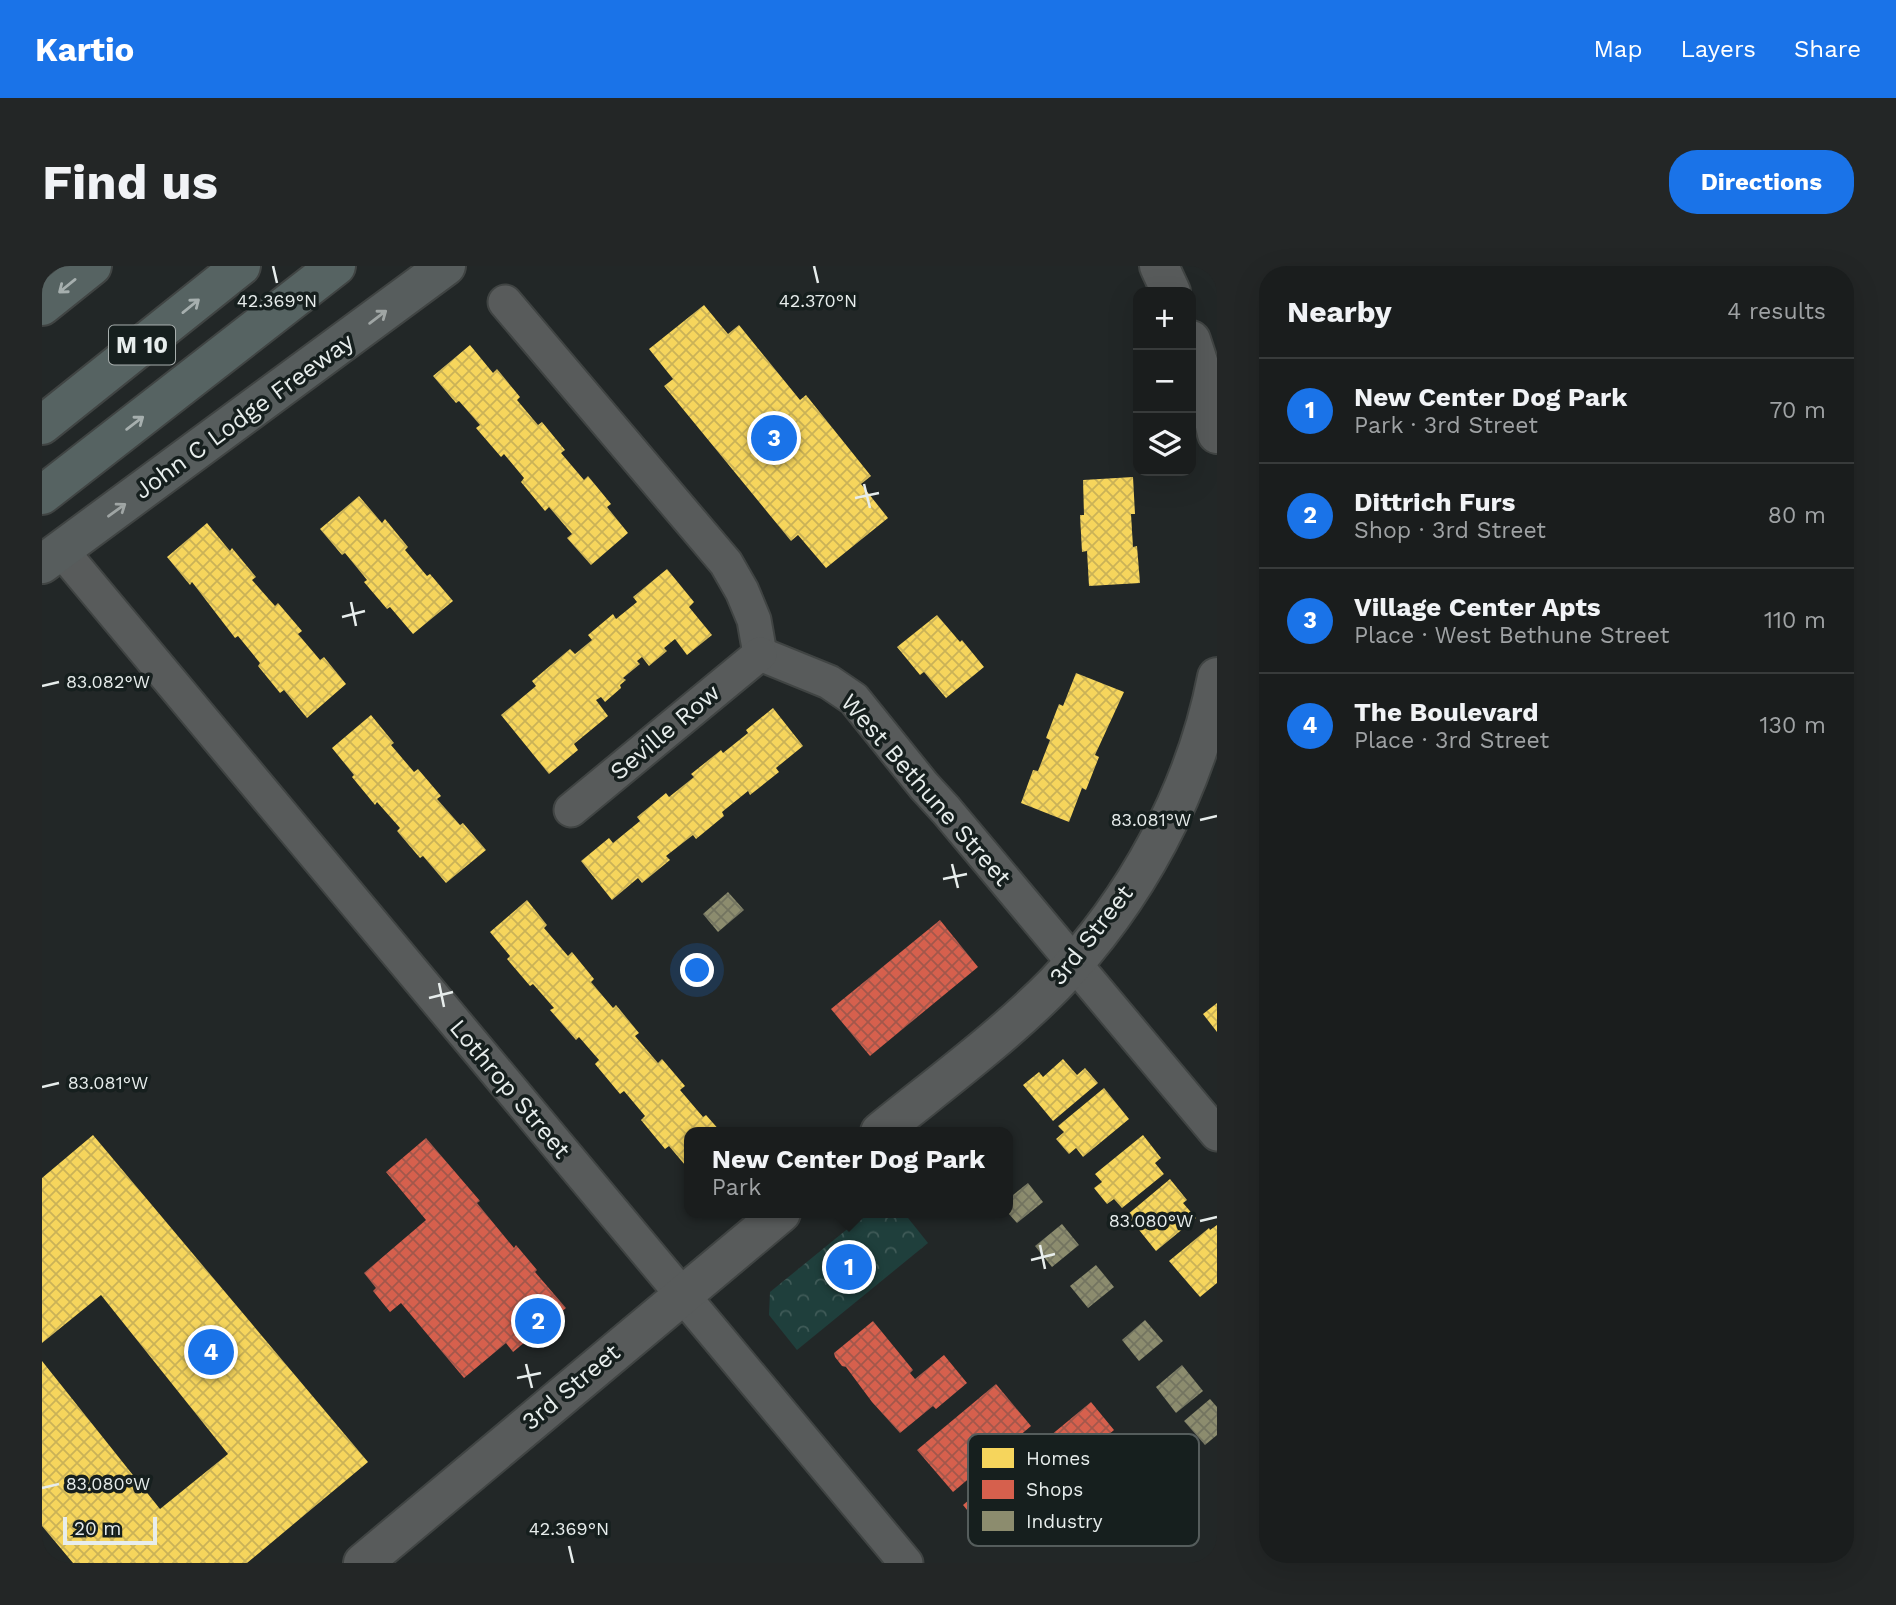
<!DOCTYPE html>
<html lang="en">
<head>
<meta charset="utf-8">
<style>
	:root { --surface:#1a1d1d; --page:#232626; --text:#f1f3f6; --muted:#9fa2a4; --line:#383b3b; --accent:#1a73e8 }
	body { margin:0; font-family:"Work Sans",sans-serif; background:var(--page); color:var(--text) }
	.controls { position:absolute; right:21px; top:21px; display:grid; overflow:hidden; border-radius:14px; box-shadow:0 7px 28px #0002 }
	.controls button { width:63px; height:63px; display:grid; place-items:center; padding:0; border:0; border-bottom:2px solid var(--line); background:var(--surface); color:var(--text); font:35px sans-serif }
	.scale { position:absolute; left:21px; bottom:18px; width:94px; box-sizing:border-box; padding-left:7px; border:4px solid #e7edec; border-top:0; font-size:19px; line-height:24px; white-space:nowrap; color:#e7edec; -webkit-text-stroke:5px #161f1e; paint-order:stroke }
	.you { position:absolute; left:656px; top:705px; width:24px; height:24px; margin:-18px; border:5px solid #fff; border-radius:50%; background:#1a73e8; box-shadow:0 0 0 10px #1a73e833 }
	.badge { display:grid; place-items:center; width:46px; height:46px; border-radius:50%; background:var(--accent); color:#fff; font-size:23px; font-weight:700 }
	.pin { position:absolute; translate:-50% -50%; border:4px solid #fff; box-shadow:0 2px 7px #0006 }
	.popup { position:absolute; left:642px; top:861px; width:329px; height:91px; box-sizing:border-box; display:grid; place-content:center; border-radius:14px; background:var(--surface); filter:drop-shadow(0 2px 5px #0005); font-size:23px; white-space:nowrap; color:var(--muted) }
	.popup b { font-size:26px; color:var(--text) }
	.popup::after { content:''; position:absolute; left:50%; top:100%; margin-left:-14px; border:14px solid transparent; border-top-color:var(--surface) }
	.list { margin:0; padding:0; list-style:none }
	h2 { display:flex; justify-content:space-between; align-items:center; height:91px; margin:0; padding:0 28px; font-size:30px }
	h2 small { font-size:23px; font-weight:400; color:var(--muted) }
	.list li { display:grid; grid-template-columns:46px 1fr auto; gap:21px; align-items:center; box-sizing:border-box; height:105px; padding:0 28px; border-top:2px solid var(--line) }
	.list b { display:block; font-size:26px; white-space:nowrap }
	.list p { margin:0; font-size:23px; white-space:nowrap; color:var(--muted) }
	.list em { font-size:23px; font-style:normal; color:var(--muted) }
	.icon { flex:none; width:38px; height:38px; fill:none; stroke:currentColor; stroke-width:2; stroke-linecap:round; stroke-linejoin:round }
	.map { position:relative; flex:none; width:1175px; height:1297px; overflow:hidden; border-radius:28px }
	header { display:flex; align-items:center; gap:42px; box-sizing:border-box; height:98px; padding:0 35px; background:var(--accent); color:#fff }
	header strong { font-size:33px }
	nav { display:flex; gap:38px; margin-inline-start:auto; font-size:24px }
	.intro { display:flex; align-items:center; justify-content:space-between; box-sizing:border-box; height:168px; padding:0 42px }
	h1 { margin:0; font-size:49px }
	.button { padding:18px 32px; border-radius:28px; background:var(--accent); color:#fff; font-size:24px; font-weight:700 }
	main { display:flex; gap:42px; padding:0 42px }
	aside { flex:1; background:var(--surface); border-radius:28px; box-shadow:0 7px 28px #0002 }
	.map>svg:first-child { display:block }
	.forest { fill:url(#forest-crowns) }
	.homes { fill:url(#homes-cross-hatch) }
	.shops { fill:url(#shops-cross-hatch) }
	.industry { fill:url(#industry-cross-hatch) }
	.lines { fill:none; stroke-linecap:round; stroke-linejoin:round }
	.minor-casing { stroke:#404443; stroke-width:37 }
	.tertiary-casing { stroke:#404443; stroke-width:42 }
	.secondary-casing { stroke:#404443; stroke-width:42 }
	.motorway-casing { stroke:#404443; stroke-width:42 }
	.minor { stroke:#585b5b; stroke-width:33 }
	.tertiary { stroke:#585b5b; stroke-width:38 }
	.secondary { stroke:#575d5d; stroke-width:38 }
	.motorway { stroke:#566362; stroke-width:38 }
	.oneway { stroke:#a6afae }
	.oneway2 { stroke:#9fa5a4 }
	.ticks { fill:none; stroke:#e7edec; stroke-width:2.5 }
	.labels { text-anchor:middle; dominant-baseline:central; stroke-width:7; stroke-linejoin:round; paint-order:stroke }
	.shield { fill:#161f1e; stroke:#a8afae; stroke-width:2 }
	.shield-label { font-size:23px; font-weight:bold; fill:#e7edec }
	.street-label { font-size:24px; fill:#e7edec; stroke:#161f1e }
	.key { fill:#161f1e; stroke:#555d5c; stroke-width:2 }
	.key-label { font-size:19px; fill:#e7edec }
	.ticks-label { font-size:18px; text-anchor:middle; fill:#e7edec; stroke:#161f1e; stroke-width:7; stroke-linejoin:round; paint-order:stroke }
</style>
</head>
<body>
<header>
<strong>Kartio</strong>
<nav><a>Map</a><a>Layers</a><a>Share</a></nav>
</header>
<div class="intro"><h1>Find us</h1><a class="button">Directions</a></div>
<main>
<div class="map">
<svg width="1175" height="1297" viewBox="0 0 1175 1297">
	<defs>
		<pattern id="forest-crowns" width="20" height="18" patternUnits="userSpaceOnUse" patternTransform="scale(1.75)"><rect width="20" height="18" fill="#1f3f3c"/><path d="M2 6a3 3 0 1 1 6 0M12 15a3 3 0 1 1 6 0" fill="none" stroke="#405b58"/></pattern>
		<pattern id="homes-cross-hatch" width="8" height="8" patternUnits="userSpaceOnUse" patternTransform="scale(1.75)"><rect width="8" height="8" fill="#f6d55c"/><path d="M0 0l8 8M0 8l8-8" fill="none" stroke="#cab257"/></pattern>
		<pattern id="shops-cross-hatch" width="8" height="8" patternUnits="userSpaceOnUse" patternTransform="scale(1.75)"><rect width="8" height="8" fill="#d6604d"/><path d="M0 0l8 8M0 8l8-8" fill="none" stroke="#a3574b"/></pattern>
		<pattern id="industry-cross-hatch" width="8" height="8" patternUnits="userSpaceOnUse" patternTransform="scale(1.75)"><rect width="8" height="8" fill="#8c8c6e"/><path d="M0 0l8 8M0 8l8-8" fill="none" stroke="#737460"/></pattern>
	</defs>
	<rect width="100%" height="100%" fill="#222727"/>
	<polygon class="forest" points="825,947 862,947 886,977 755,1084 727,1049 728,1026"/>
	<g class="homes">
		<polygon points="662,39 686,68 697,59 758,134 764,129 829,210 819,218 846,252 784,302 756,269 749,275 622,120 631,113 607,83"/>
		<polygon points="428,79 451,107 455,103 478,131 475,134 496,159 500,156 523,184 519,187 542,214 546,210 569,238 565,241 586,267 549,299 525,272 530,268 507,241 503,245 479,216 482,212 462,188 459,191 434,162 438,159 417,135 414,137 391,110"/>
		<polygon points="1091,211 1093,248 1089,248 1091,281 1095,280 1098,317 1047,320 1045,285 1040,286 1038,249 1042,249 1041,214"/>
		<polygon points="317,230 340,257 343,253 366,281 363,284 385,310 388,308 411,335 371,368 348,341 345,343 322,316 325,314 303,287 300,289 278,263"/>
		<polygon points="165,257 188,285 190,282 214,311 210,314 233,340 236,337 260,365 256,368 278,394 282,391 304,418 265,452 242,424 238,427 216,400 218,397 196,370 193,372 150,316 148,319 125,291"/>
		<polygon points="625,303 652,336 647,341 670,369 645,389 633,373 622,382 625,385 607,400 600,391 595,395 598,398 581,412 584,414 578,419 579,422 563,436 559,431 554,434 566,450 532,478 536,484 507,508 459,449 494,420 490,415 528,383 533,388 550,374 546,369 571,348 574,353 595,336 591,331"/>
		<polygon points="895,349 918,376 920,374 942,401 904,432 882,406 878,409 855,381"/>
		<polygon points="1034,407 1082,426 1053,489 1057,491 1044,524 1040,522 1027,556 979,537 991,504 996,505 1008,474 1004,472 1017,438 1021,440"/>
		<polygon points="731,442 761,480 734,502 737,506 708,529 706,525 680,546 682,550 654,573 651,569 624,590 628,594 600,617 596,612 570,634 539,595 567,572 571,577 598,555 595,551 624,527 627,531 652,511 649,508 679,484 681,487 706,467 704,464"/>
		<polygon points="329,449 352,477 349,479 372,506 376,503 399,530 395,533 418,559 421,557 444,584 404,617 381,590 378,592 355,565 358,562 335,536 333,539 310,511 312,509 290,482"/>
		<polygon points="485,634 505,659 502,662 526,690 530,686 552,713 549,716 571,742 574,739 597,767 593,770 616,797 620,793 643,820 638,824 661,851 664,849 679,866 648,866 648,905 627,880 623,883 599,854 603,850 582,825 578,828 553,798 557,794 537,771 534,774 508,744 512,742 491,718 488,720 465,693 468,690 448,666"/>
		<polygon points="1175,737 1175,766 1161,748"/>
		<polygon points="1021,793 1035,809 1043,802 1056,817 1011,855 981,819 997,806 1001,811"/>
		<polygon points="1062,822 1087,853 1041,891 1034,882 1027,888 1014,873 1022,866 1016,860"/>
		<polygon points="51,869 326,1196 205,1297 31,1297 0,1260 0,1095 118,1243 186,1188 59,1029 0,1077 0,912"/>
		<polygon points="1101,869 1119,892 1113,897 1122,908 1080,942 1072,933 1065,938 1052,922 1060,916 1053,908"/>
		<polygon points="1128,913 1145,934 1141,937 1154,952 1114,985 1085,949"/>
		<polygon points="1175,959 1175,1017 1158,1031 1127,995 1167,962 1168,964"/>
	</g>
	<g class="shops">
		<polygon points="898,654 936,701 828,790 789,743"/>
		<polygon points="384,872 438,935 435,937 472,982 474,979 495,1004 493,1006 524,1042 471,1086 464,1077 422,1112 359,1037 348,1046 331,1025 334,1022 322,1007 384,954 344,906"/>
		<polygon points="831,1055 871,1104 868,1107 873,1113 902,1089 925,1117 894,1143 891,1140 858,1167 830,1136 804,1101 800,1100 793,1091 792,1087"/>
		<polygon points="954,1118 989,1160 911,1226 875,1184"/>
		<polygon points="1049,1136 1072,1164 1019,1209 1023,1214 957,1270 954,1266 948,1272 921,1239 983,1186 985,1189"/>
	</g>
	<g class="industry">
		<polygon points="686,626 702,644 676,666 661,648"/>
		<polygon points="986,917 1001,936 975,957 966,947 966,933"/>
		<polygon points="1020,958 1037,979 1010,1001 993,980"/>
		<polygon points="1054,999 1072,1021 1046,1042 1028,1020"/>
		<polygon points="1103,1054 1121,1075 1097,1095 1080,1074"/>
		<polygon points="1140,1099 1161,1125 1134,1147 1114,1121"/>
		<polygon points="1168,1133 1175,1141 1175,1169 1163,1179 1142,1155"/>
	</g>
	<g class="lines">
		<g class="minor-casing">
			<g id="minor">
				<polyline points="463,36 684,297 700,325 712,354 718,388"/>
				<polyline points="19,284 864,1297"/>
				<polyline points="718,388 787,416 812,433 882,520 904,544 1175,868"/>
				<polyline points="529,544 718,388"/>
			</g>
		</g>
		<g class="tertiary-casing">
			<g id="tertiary">
				<polyline points="1117,0 1129,26"/>
				<polyline points="1149,74 1163,117 1175,168"/>
				<path d="M 838,866 C 896,819 961,771 1013,718 C 1093,635 1153,525 1175,411"/>
				<polyline points="321,1297 739,947"/>
			</g>
		</g>
		<g class="secondary-casing">
			<polyline id="secondary" points="0,298 404,0"/>
		</g>
		<g class="motorway-casing">
			<g id="motorway">
				<polyline points="0,40 50,0"/>
				<polyline points="0,159 199,0"/>
				<polyline points="0,229 294,0"/>
			</g>
		</g>
		<use href="#minor" class="minor"/>
		<use href="#tertiary" class="tertiary"/>
		<use href="#secondary" class="secondary"/>
		<use href="#motorway" class="motorway"/>
	</g>
	<defs><path id="oneway-shaft" d="M-6 0H5M1.5-3L5.5 0L1.5 3" fill="none" stroke-width="1.6" stroke-linecap="round" stroke-linejoin="round" transform="scale(1.75)"/></defs>
	<g class="oneway">
		<use href="#oneway-shaft" transform="translate(25 20) rotate(141)"/>
		<use href="#oneway-shaft" transform="translate(149 40) rotate(-39)"/>
		<use href="#oneway-shaft" transform="translate(93 157) rotate(-37)"/>
	</g>
	<g class="oneway2">
		<use href="#oneway-shaft" transform="translate(336 51) rotate(-37)"/>
		<use href="#oneway-shaft" transform="translate(75 244) rotate(-36)"/>
	</g>
	<path class="ticks" d="M 231,0 L 235,17M 772,0 L 776,17M 822,218 L 828,242M 813,232 L 837,227M 309,336 L 314,360M 300,351 L 323,345M 0,420 L 17,416M 1158,554 L 1175,550M 910,598 L 916,622M 901,613 L 925,608M 397,717 L 402,741M 387,732 L 411,726M 0,821 L 17,817M 1158,955 L 1175,951M 998,979 L 1003,1003M 989,994 L 1013,988M 484,1098 L 490,1122M 475,1112 L 499,1107M 0,1222 L 17,1218M 527,1280 L 531,1297"/>
	<g class="labels">
		<rect class="shield" x="67" y="59.5" width="66" height="39" rx="5"/>
		<g class="shield-label">
			<text x="100" y="79">M 10</text>
		</g>
		<g class="street-label">
			<text transform="translate(202 150) rotate(-36)">John C Lodge Freeway</text>
			<text transform="translate(623 466) rotate(-40)">Seville Row</text>
			<text transform="translate(884 524) rotate(49)">West Bethune Street</text>
			<text transform="translate(1049 669) rotate(-52)">3rd Street</text>
			<text transform="translate(468 823) rotate(50)">Lothrop Street</text>
			<text transform="translate(529 1121) rotate(-40)">3rd Street</text>
		</g>
	</g>
	<rect x="926" y="1168" width="231" height="112" rx="10" class="key"/>
	<rect x="940" y="1182" width="32" height="20" fill="#f6d55c"/>
	<rect x="940" y="1214" width="32" height="19" fill="#d6604d"/>
	<rect x="940" y="1245" width="32" height="20" fill="#8c8c6e"/>
	<g class="key-label">
		<text x="984" y="1199">Homes</text>
		<text x="984" y="1230">Shops</text>
		<text x="984" y="1262">Industry</text>
	</g>
	<g class="ticks-label">
		<text x="235" y="41">42.369°N</text>
		<text x="776" y="41">42.370°N</text>
		<text x="66" y="422">83.082°W</text>
		<text x="1109" y="560">83.081°W</text>
		<text x="66" y="823">83.081°W</text>
		<text x="1109" y="961">83.080°W</text>
		<text x="66" y="1224">83.080°W</text>
		<text x="527" y="1269">42.369°N</text>
	</g>
</svg>
<div class="controls">
<button>+</button>
<button>−</button>
<button><svg class="icon" aria-label="layers" viewBox="0 0 24 24"><path d="M12 4l9 5-9 5-9-5zM3 14l9 5 9-5"/></svg></button>
</div>
<div class="scale">20 m</div>
<div class="you"></div>
<div class="pin badge" style="left:807px;top:1001px">1</div>
<div class="popup"><b>New Center Dog Park</b>Park</div>
<div class="pin badge" style="left:496px;top:1055px">2</div>
<div class="pin badge" style="left:732px;top:172px">3</div>
<div class="pin badge" style="left:169px;top:1086px">4</div>
</div>
<aside>
<h2>Nearby<small>4 results</small></h2>
<ul class="list">
<li><span class="badge">1</span><div><b>New Center Dog Park</b><p>Park · 3rd Street</p></div><em>70 m</em></li>
<li><span class="badge">2</span><div><b>Dittrich Furs</b><p>Shop · 3rd Street</p></div><em>80 m</em></li>
<li><span class="badge">3</span><div><b>Village Center Apts</b><p>Place · West Bethune Street</p></div><em>110 m</em></li>
<li><span class="badge">4</span><div><b>The Boulevard</b><p>Place · 3rd Street</p></div><em>130 m</em></li>
</ul>
</aside>
</main>
</body>
</html>
